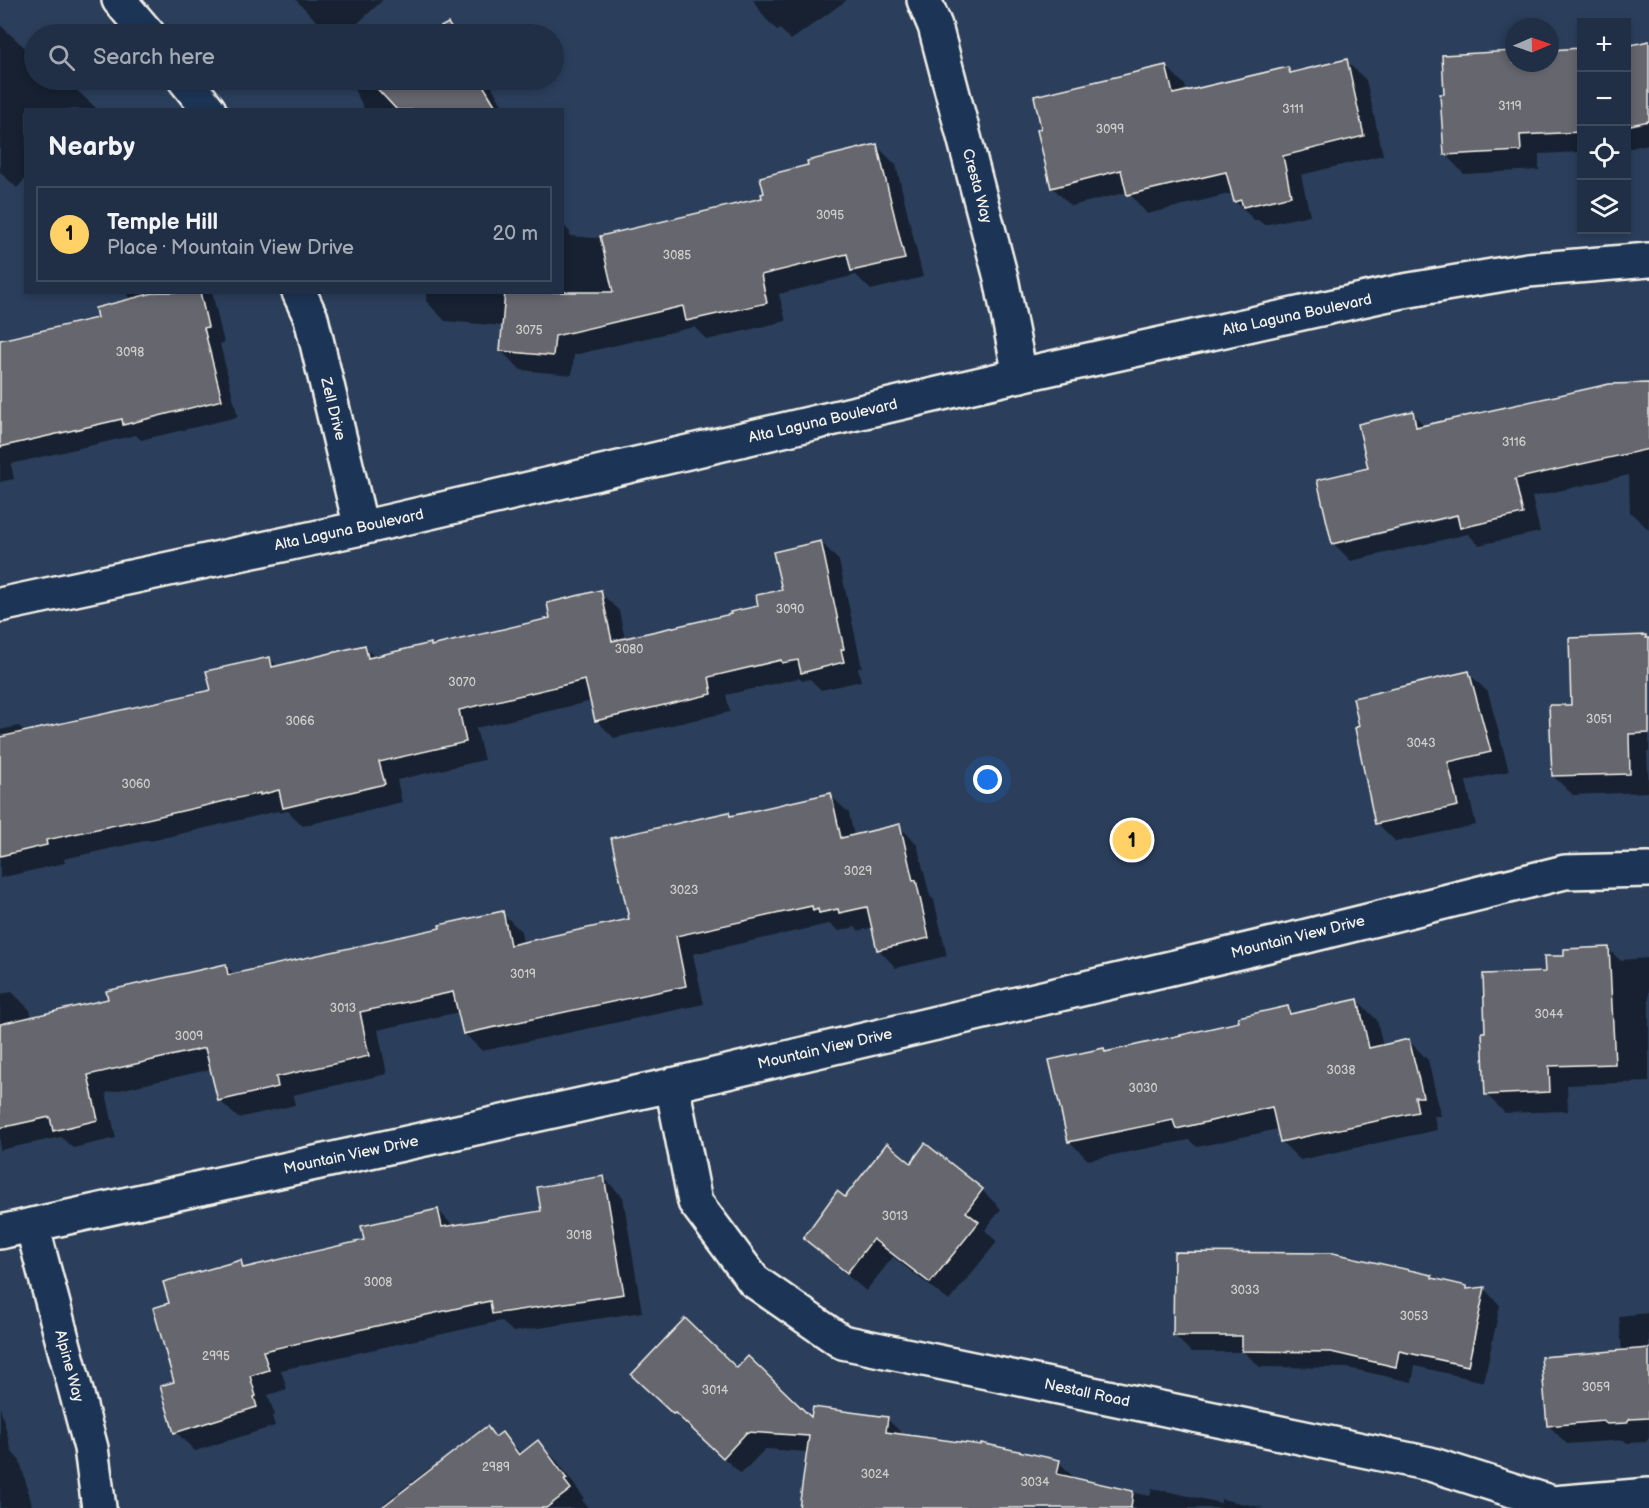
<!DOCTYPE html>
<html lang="en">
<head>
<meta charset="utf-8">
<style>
	:root { --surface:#202f45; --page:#28374c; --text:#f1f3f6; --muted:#a2a9b3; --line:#3d4a5e; --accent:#ffd166 }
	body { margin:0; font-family:"Balsamiq Sans",sans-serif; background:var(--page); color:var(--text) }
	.controls { position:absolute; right:18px; top:18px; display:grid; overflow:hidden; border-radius:0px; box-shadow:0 3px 9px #0003 }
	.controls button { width:54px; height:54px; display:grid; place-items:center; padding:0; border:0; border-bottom:2px solid var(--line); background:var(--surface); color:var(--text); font:30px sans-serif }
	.compass { position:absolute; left:1505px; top:18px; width:54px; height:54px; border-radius:50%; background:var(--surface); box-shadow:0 3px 9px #0003; rotate:88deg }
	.you { position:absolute; left:988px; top:780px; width:21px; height:21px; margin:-15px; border:4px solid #fff; border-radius:50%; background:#1a73e8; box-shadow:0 0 0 9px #1a73e833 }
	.badge { display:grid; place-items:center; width:39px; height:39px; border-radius:50%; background:var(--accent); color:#111; font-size:20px; font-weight:700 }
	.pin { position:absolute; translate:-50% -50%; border:3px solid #fff; box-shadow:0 2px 6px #0006 }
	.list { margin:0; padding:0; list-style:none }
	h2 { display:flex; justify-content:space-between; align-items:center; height:78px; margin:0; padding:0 24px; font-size:26px }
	h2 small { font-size:20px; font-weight:400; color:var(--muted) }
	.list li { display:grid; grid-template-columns:39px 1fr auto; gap:18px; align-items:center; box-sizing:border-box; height:96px; margin:0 12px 12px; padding:0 12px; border:2px solid var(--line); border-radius:0px }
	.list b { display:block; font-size:22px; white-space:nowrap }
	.list p { margin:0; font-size:20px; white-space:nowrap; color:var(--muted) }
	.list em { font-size:20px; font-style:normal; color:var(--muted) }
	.icon { flex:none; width:33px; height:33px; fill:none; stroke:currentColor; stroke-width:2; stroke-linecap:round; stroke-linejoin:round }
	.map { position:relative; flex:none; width:1649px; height:1508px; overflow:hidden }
	.search { position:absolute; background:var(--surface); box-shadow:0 3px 9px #0003; left:24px; top:24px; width:540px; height:66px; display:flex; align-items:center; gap:15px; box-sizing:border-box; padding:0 21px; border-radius:33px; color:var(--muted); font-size:22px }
	.panel { position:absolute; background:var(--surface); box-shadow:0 3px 9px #0003; left:24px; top:108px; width:540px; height:186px; border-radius:0px }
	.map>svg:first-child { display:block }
	.shadow { fill:#0007; fill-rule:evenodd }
	.building { fill:#65666e; stroke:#f4f1e8; stroke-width:1.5 }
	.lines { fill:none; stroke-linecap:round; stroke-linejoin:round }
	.minor-casing { stroke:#f4f1e8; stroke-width:38 }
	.secondary-casing { stroke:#f4f1e8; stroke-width:38 }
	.minor { stroke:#1d3557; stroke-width:33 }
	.secondary { stroke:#1d3557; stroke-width:33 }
	.labels { text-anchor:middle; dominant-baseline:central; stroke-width:5; stroke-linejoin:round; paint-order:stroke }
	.number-label { font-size:12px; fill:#d0ceca }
	.street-label { font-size:15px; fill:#f4f1e8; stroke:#1d3557 }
</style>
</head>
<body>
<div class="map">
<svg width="1649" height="1508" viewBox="0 0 1649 1508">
	<rect width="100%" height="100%" fill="#2b3f5c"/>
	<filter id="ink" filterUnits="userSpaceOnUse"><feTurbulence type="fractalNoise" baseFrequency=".0167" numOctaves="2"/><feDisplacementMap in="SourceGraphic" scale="12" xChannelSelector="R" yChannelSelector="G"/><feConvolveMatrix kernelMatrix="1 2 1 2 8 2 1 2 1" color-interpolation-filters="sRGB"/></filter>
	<g filter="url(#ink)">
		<g class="shadow">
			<polygon points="296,0 383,0 346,34 329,34"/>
			<polygon points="753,0 847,0 791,40 780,29 778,31 765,18"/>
			<polygon points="448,24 458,34 431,34"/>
			<polygon points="0,25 33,55 34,53 34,80 66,80 97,109 26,110 26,178 17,188 0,172"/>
			<polygon points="1649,43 1649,144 1626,149 1626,48"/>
			<polygon points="1582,50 1582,152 1539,154 1539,170 1464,174 1445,154 1514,63 1550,63 1550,51"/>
			<polygon points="1346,61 1366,80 1383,155 1301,175 1310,215 1264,225 1258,220 1254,220 1235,201 1233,193 1147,214 1128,192 1071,206 1052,187 1166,66 1185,85 1186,92 1287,68 1293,74"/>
			<polygon points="354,80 488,80 505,110 365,110 350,82"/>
			<polygon points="877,146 896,165 923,277 871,290 856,275 779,294 786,321 707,340 694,327 574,355 572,375 521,370 501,351 503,326 445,321 426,301 427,292 562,292 562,224 570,232 570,236 595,238 764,199"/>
			<polygon points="125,292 212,292 224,343 220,344 238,417 141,440 136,435 11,464 14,479 0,482 0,341 99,319 131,300"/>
			<path d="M 1649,384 L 1649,530 L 1630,512 L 1629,475 L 1532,497 L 1540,532 L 1479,545 L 1468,534 L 1351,561 L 1333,543 L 1370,469 L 1412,413 L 1426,427 ZM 1464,512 L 1465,515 L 1344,543 L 1344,540 Z"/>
			<polygon points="821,542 839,561 862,667 858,668 861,681 821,690 810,679 802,681 799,678 726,695 730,712 614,738 596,720 592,701 476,728 484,760 397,780 402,802 303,826 288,811 280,813 278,811 150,841 149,840 64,859 65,863 0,878 0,730 19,726 26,733 213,691 270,658 278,667 364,647 375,657 430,644 433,647 552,619 600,592 619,611 625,639 732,615 760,607 783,591"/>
			<polygon points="1645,636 1649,639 1649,752 1647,752 1649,792 1573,795 1553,776 1572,706"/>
			<polygon points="1468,673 1488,692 1509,771 1466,781 1476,825 1396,842 1377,823"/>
			<polygon points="830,795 849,813 854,836 899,826 917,844 930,896 934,900 947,956 896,968 878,949 873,927 859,931 855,927 839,931 829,924 693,954 704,1004 482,1051 464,1033 459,1012 378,1030 387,1074 293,1095 295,1105 238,1118 219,1100 212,1069 106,1093 116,1138 73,1148 61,1137 0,1150 0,994 12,992 30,1010 32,1018 110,1001 225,965 235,975 442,929 502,913 521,931 523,944 631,921 729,814 732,817"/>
			<polygon points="1608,949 1620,960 1649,958 1649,1082 1567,1085 1568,1111 1505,1113 1486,1094 1546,973 1566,957"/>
			<polygon points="1358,1001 1377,1020 1383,1047 1409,1041 1428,1060 1441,1116 1434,1116 1437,1130 1300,1160 1281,1141 1278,1129 1197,1147 1189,1140 1088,1160 1069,1141 1103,1050 1107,1053 1241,1023 1288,1008 1294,1014"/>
			<polygon points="925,1145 982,1190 1001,1209 985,1230 997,1242 949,1301 893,1257 866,1291 824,1256 804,1237 845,1199 911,1165"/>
			<polygon points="604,1178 623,1197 642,1312 513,1332 501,1321 281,1370 287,1389 268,1395 275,1415 272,1416 275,1426 195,1451 176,1432 176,1383 171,1304 240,1262 247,1268 366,1242 438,1210 454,1227 543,1212"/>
			<polygon points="1431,1276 1436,1281 1469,1291 1484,1289 1500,1305 1484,1382 1415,1366 1412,1382 1348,1368 1260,1367 1244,1352 1191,1352 1174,1335"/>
			<polygon points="1649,1313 1649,1438 1646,1442 1627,1443 1624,1440 1567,1444 1548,1425 1622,1352 1619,1316"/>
			<polygon points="737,1370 812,1420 887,1419 905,1436 1059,1462 1076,1480 1150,1496 1152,1488 1221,1503 1221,1499 1265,1508 802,1508 808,1452 765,1449 741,1474 693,1429 692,1431 651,1392"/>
			<polygon points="0,1407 12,1452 20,1461 32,1505 19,1508 0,1508"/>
			<polygon points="487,1428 496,1438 502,1434 522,1454 538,1442 557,1461 584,1498 582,1500 588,1508 387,1508 384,1503 430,1468 433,1470"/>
		</g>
		<g class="building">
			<polygon points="448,23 455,34 428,34"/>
			<polygon points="1649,41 1649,121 1626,126 1626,46"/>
			<polygon points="1581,48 1581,132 1520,135 1521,151 1444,155 1440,94 1444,94 1442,55 1514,51 1514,63 1550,63 1550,50"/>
			<polygon points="1347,59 1364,136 1283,156 1291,196 1243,207 1241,200 1234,202 1226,172 1127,195 1121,170 1051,188 1037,130 1041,128 1034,96 1166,65 1173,94 1288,67 1290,73"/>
			<polygon points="369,80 480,80 498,110 397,110"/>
			<polygon points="877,144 905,259 851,271 847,254 761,275 767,303 686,321 683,306 555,336 553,356 500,351 505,292 613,292 600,236 762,198 761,194 764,193 760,177 808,165 807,161"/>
			<polygon points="157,292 200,292 208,327 204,328 222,400 123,425 122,419 0,447 0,340 97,318 95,308"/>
			<polygon points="1649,383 1649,449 1515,479 1523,514 1460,528 1457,515 1332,544 1317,480 1368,468 1358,424 1413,411 1416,427 1609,384"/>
			<polygon points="821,541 844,649 841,650 844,662 801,673 798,660 782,663 781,660 709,677 712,694 595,721 585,680 459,710 466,742 379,762 385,784 283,808 279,790 260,795 260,793 130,823 129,822 46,840 47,845 0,856 0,737 211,690 206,671 270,657 272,667 365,645 368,658 431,643 431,646 550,618 547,603 601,590 612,641 731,614 730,612 758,606 756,595 782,590 773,552"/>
			<polygon points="1646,635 1646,638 1649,638 1649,733 1629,734 1630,774 1552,776 1549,705 1571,705 1569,638"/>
			<polygon points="1469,671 1491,752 1448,762 1458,806 1375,824 1355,728 1359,726 1353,698"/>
			<polygon points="831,793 841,838 900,824 913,881 916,880 929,938 877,950 867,907 839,913 838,909 819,913 818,909 813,911 812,906 676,936 686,986 463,1034 453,992 360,1012 369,1056 276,1077 278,1087 218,1101 205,1048 88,1075 98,1120 53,1131 50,1117 0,1128 0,1024 108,999 106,991 226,964 228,975 440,928 439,925 503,911 510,945 629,919 611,838 729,812 730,816"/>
			<polygon points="1609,947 1615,1064 1549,1066 1550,1092 1485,1095 1482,1032 1485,1032 1483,974 1545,972 1544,956 1564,956 1564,949"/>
			<polygon points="1358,999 1369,1048 1409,1039 1423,1097 1415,1097 1418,1112 1280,1142 1272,1107 1176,1129 1173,1120 1068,1142 1049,1060 1104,1048 1105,1052 1239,1022 1238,1017 1288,1006 1290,1014"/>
			<polygon points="887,1143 911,1163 925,1143 983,1189 966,1212 979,1222 930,1283 873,1239 847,1273 803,1238 837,1191 845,1197"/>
			<polygon points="604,1176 624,1294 492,1314 490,1301 263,1351 269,1370 250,1376 256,1396 254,1397 257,1407 174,1433 160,1386 174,1382 153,1308 169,1303 163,1282 241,1260 243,1268 364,1240 361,1226 438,1209 442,1227 541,1211 537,1187"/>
			<polygon points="1174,1252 1333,1253 1432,1275 1432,1278 1467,1286 1467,1289 1485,1287 1468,1366 1399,1351 1396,1367 1331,1352 1242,1351 1242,1336 1173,1336"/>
			<polygon points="685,1318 737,1368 748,1356 811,1417 813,1407 888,1417 886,1432 981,1445 981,1443 1060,1460 1057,1474 1133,1491 1131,1508 799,1508 809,1436 747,1432 723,1458 675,1413 673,1414 631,1375"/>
			<polygon points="1649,1348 1649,1418 1630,1419 1627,1423 1607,1424 1603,1421 1547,1426 1541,1357"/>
			<polygon points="487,1426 495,1437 502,1432 519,1455 538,1440 567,1479 564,1480 571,1489 546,1508 381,1508"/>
		</g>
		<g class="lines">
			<g class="minor-casing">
				<g id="minor">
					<polyline points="119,0 148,34"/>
					<polyline points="924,0 935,26 1001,278 1020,375"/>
					<polyline points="185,80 209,110"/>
					<polyline points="299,292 311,318 361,528"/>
					<polyline points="672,1085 695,1202 754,1281 842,1342 1430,1464 1553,1503 1649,1495"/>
					<polyline points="32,1225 91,1448 99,1508"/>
					<polyline points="0,1232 672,1085 1303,937 1565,872 1649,870"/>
				</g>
			</g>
			<g class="secondary-casing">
				<polyline id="secondary" points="0,605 361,528 1020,375 1398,292 1528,270 1649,260"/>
			</g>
			<use href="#minor" class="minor"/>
			<use href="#secondary" class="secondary"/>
		</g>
	</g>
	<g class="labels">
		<g class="number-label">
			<text x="1510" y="106">3119</text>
			<text x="1293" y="109">3111</text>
			<text x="1110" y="129">3099</text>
			<text x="830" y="215">3095</text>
			<text x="677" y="255">3085</text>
			<text x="529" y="330">3075</text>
			<text x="130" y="352">3098</text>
			<text x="1514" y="442">3116</text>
			<text x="790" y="609">3090</text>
			<text x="629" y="649">3080</text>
			<text x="462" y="682">3070</text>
			<text x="1599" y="719">3051</text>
			<text x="300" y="721">3066</text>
			<text x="1421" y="743">3043</text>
			<text x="136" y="784">3060</text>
			<text x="858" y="871">3029</text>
			<text x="684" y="890">3023</text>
			<text x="523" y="974">3019</text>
			<text x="343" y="1008">3013</text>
			<text x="1549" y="1014">3044</text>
			<text x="189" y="1036">3009</text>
			<text x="1341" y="1070">3038</text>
			<text x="1143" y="1088">3030</text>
			<text x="895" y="1216">3013</text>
			<text x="579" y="1235">3018</text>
			<text x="378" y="1282">3008</text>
			<text x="1245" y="1290">3033</text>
			<text x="1414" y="1316">3053</text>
			<text x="216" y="1356">2995</text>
			<text x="1596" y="1387">3059</text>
			<text x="715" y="1390">3014</text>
			<text x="496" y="1467">2989</text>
			<text x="875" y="1474">3024</text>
			<text x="1035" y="1482">3034</text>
		</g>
		<g class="street-label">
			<text transform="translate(977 186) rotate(75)">Cresta Way</text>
			<text transform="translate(1297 315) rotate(-12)">Alta Laguna Boulevard</text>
			<text transform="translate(333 409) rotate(76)">Zell Drive</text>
			<text transform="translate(823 421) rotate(-13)">Alta Laguna Boulevard</text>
			<text transform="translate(349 530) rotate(-12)">Alta Laguna Boulevard</text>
			<text transform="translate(1298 937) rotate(-14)">Mountain View Drive</text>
			<text transform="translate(825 1049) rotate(-13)">Mountain View Drive</text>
			<text transform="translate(351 1155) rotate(-12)">Mountain View Drive</text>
			<text transform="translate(69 1366) rotate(75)">Alpine Way</text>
			<text transform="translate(1087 1393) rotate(12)">Nestall Road</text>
		</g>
	</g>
</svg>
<div class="controls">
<button>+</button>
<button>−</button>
<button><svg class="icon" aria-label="locate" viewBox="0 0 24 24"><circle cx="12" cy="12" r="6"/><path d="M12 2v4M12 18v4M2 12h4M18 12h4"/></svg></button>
<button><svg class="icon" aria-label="layers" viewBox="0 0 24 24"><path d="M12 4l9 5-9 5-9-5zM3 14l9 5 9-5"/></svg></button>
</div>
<svg class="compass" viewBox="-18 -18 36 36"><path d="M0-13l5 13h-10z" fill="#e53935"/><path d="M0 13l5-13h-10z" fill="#a2a9b3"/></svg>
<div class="you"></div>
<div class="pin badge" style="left:1132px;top:840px">1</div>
<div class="search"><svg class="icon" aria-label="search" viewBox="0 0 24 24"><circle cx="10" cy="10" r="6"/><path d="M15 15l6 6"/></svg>Search here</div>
<section class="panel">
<h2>Nearby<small></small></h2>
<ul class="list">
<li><span class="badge">1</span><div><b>Temple Hill</b><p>Place · Mountain View Drive</p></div><em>20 m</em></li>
</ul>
</section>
</div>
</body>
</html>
